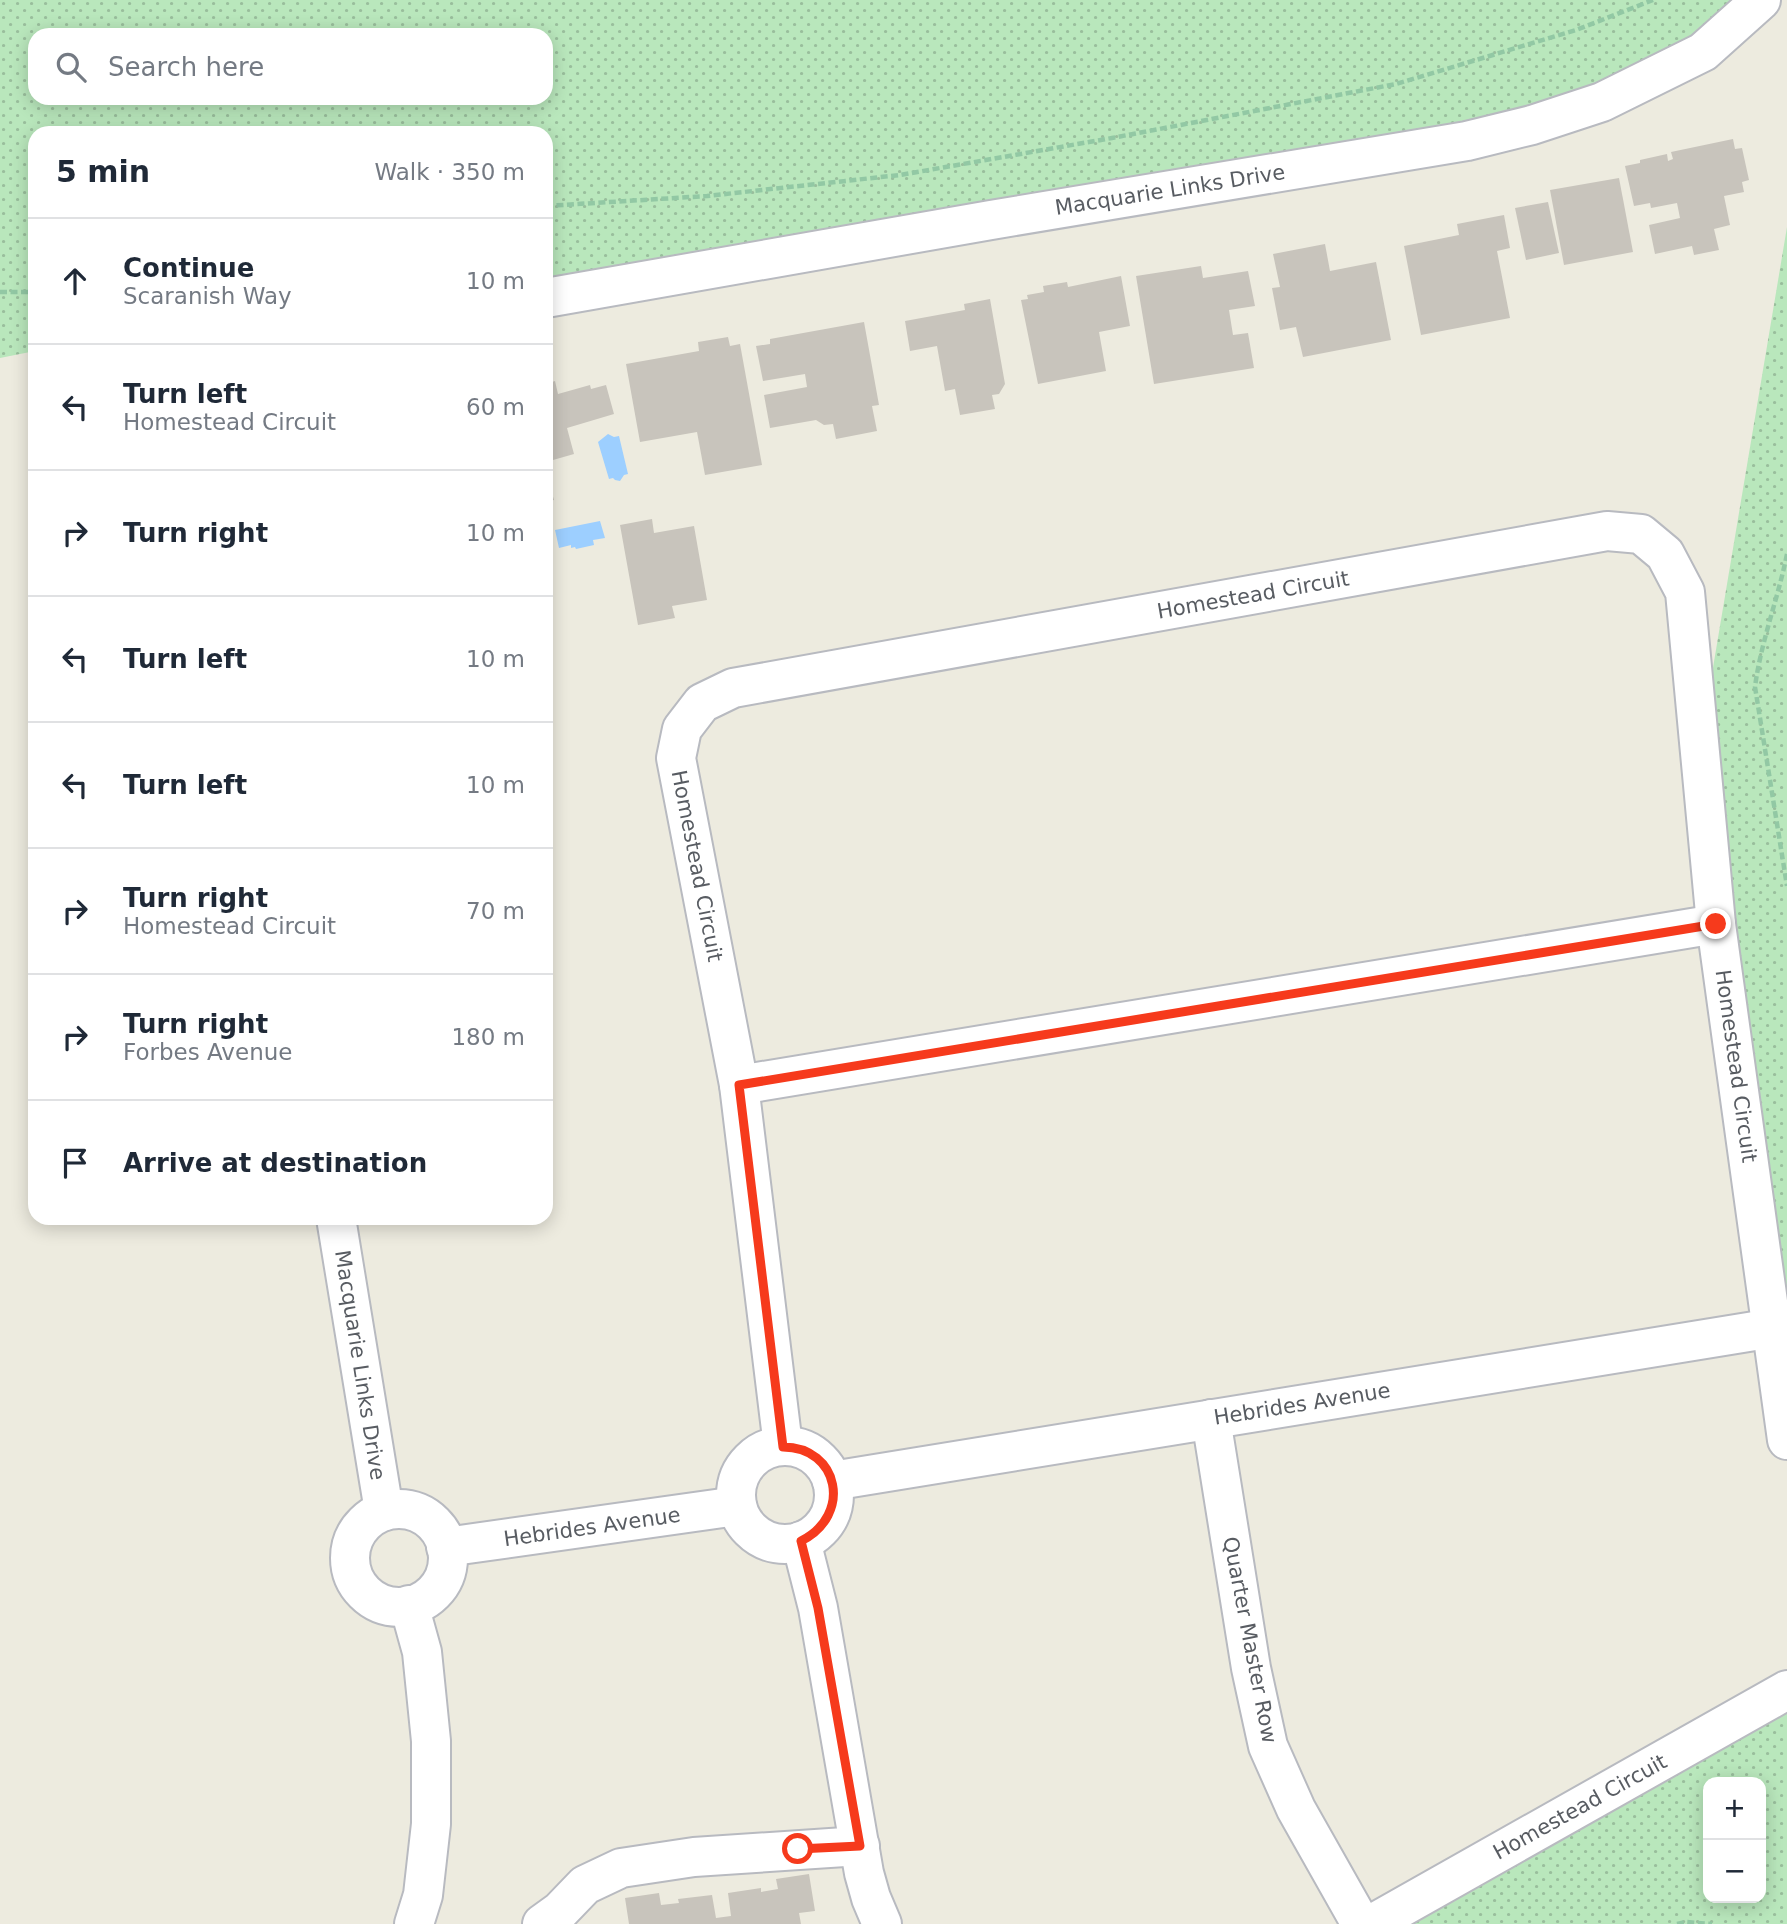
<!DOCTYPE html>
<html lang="en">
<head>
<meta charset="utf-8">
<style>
	:root { --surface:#fff; --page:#f2f2f3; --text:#1f2937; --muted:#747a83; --line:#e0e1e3 }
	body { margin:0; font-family:"DejaVu Sans",sans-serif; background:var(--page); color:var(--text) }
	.controls { position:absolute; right:21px; bottom:21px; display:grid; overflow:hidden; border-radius:14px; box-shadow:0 4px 18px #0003 }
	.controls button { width:63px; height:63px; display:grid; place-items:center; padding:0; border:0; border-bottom:2px solid var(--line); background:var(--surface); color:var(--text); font:35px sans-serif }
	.stop { position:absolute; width:21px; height:21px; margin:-16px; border:5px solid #f63a1c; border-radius:50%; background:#fff }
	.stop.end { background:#f63a1c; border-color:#fff; box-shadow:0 2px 7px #0008 }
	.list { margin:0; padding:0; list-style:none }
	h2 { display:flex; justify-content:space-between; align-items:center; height:91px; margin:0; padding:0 28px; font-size:30px }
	h2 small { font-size:23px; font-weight:400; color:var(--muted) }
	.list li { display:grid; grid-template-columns:46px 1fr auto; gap:21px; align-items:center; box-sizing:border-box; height:126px; padding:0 28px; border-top:2px solid var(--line) }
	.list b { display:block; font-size:26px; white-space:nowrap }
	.list p { margin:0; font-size:23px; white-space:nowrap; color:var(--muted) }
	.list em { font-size:23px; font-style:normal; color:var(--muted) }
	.icon { flex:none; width:38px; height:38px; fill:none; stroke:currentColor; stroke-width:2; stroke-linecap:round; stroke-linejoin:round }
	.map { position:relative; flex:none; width:1787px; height:1924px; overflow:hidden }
	.search { position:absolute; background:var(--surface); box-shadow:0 4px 18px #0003; left:28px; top:28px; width:525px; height:77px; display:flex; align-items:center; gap:18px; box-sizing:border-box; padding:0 24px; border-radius:21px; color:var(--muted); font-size:26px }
	.panel { position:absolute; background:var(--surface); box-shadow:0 4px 18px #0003; left:28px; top:126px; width:525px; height:1099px; border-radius:21px }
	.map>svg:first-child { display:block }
	.grass { fill:url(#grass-dots); fill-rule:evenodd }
	.water { fill:#9dcfff }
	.building { fill:#c8c4bc }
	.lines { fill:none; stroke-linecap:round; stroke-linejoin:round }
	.minor-casing { stroke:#b8bac0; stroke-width:42 }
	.path { stroke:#92c8a4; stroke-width:4.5; stroke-dasharray:7 3.5; stroke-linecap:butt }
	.minor { stroke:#fff; stroke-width:38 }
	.route { stroke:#f63a1c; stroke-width:9 }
	.labels { text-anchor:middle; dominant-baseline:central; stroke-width:5; stroke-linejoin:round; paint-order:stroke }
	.street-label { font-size:21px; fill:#585c62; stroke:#fff }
</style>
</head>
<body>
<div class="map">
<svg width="1787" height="1924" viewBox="0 0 1787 1924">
	<defs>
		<pattern id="grass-dots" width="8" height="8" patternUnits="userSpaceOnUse" patternTransform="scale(1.75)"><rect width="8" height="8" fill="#b9e7bc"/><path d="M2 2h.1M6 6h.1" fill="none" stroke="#99be9c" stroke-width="1.8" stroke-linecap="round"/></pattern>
	</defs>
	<rect width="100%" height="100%" fill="#edebdf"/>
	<g class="grass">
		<path d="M 0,0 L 1766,0 L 1602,102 L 546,298 L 546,133 L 35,133 L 35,351 L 0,358 ZM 35,35 L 546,35 L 546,98 L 35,98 Z"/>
		<polygon points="1787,227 1787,1439 1700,745"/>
		<path d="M 1787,1690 L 1787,1924 L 1372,1924 ZM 1708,1782 L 1761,1782 L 1761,1898 L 1708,1898 Z"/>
	</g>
	<g class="water">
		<polygon points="608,434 614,437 619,436 628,474 624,475 620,481 615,480 613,478 609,479 598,442"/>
		<polygon points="600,521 605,538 593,540 594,545 576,549 575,547 571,548 571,545 559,548 555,530"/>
	</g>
	<g class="building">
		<polygon points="1733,139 1735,149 1742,148 1749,180 1742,182 1744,192 1724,196 1730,225 1714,229 1719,250 1694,255 1692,246 1655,254 1649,225 1680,218 1677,203 1651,208 1650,203 1634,206 1625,166 1640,163 1640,160 1667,154 1668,161 1673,159 1671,152"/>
		<polygon points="1619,178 1633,252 1564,265 1550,190"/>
		<polygon points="1548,202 1559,253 1526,260 1515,208"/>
		<polygon points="1504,215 1510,248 1497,251 1510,318 1421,335 1404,246 1459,235 1457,224"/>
		<polygon points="1325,244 1330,271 1376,262 1391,340 1303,357 1296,327 1280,330 1272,288 1280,287 1273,254"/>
		<polygon points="1201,266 1203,278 1248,271 1255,306 1229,310 1233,335 1248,333 1254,368 1154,384 1136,276"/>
		<polygon points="1121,276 1130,326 1099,332 1106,371 1038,384 1021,300 1028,299 1027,295 1044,292 1043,286 1067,282 1068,287"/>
		<polygon points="990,299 1005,384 999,394 992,395 995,409 960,415 955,389 945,391 937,346 910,351 905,321 965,310 964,304"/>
		<polygon points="864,322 879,405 872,406 877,431 836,439 833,424 824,425 816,420 770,428 764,395 807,387 805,374 763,381 756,346 770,344 770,339"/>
		<polygon points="728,337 730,346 740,344 762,465 705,475 697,432 640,442 626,364 699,351 698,342"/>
		<polygon points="555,381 558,394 590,385 591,389 606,385 614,414 567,428 574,454 546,462 546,384"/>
		<polygon points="546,472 554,500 546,502"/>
		<polygon points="652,519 654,533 694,526 707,600 672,606 675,618 638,625 620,525"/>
		<polygon points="809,1874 815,1911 799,1913 801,1924 629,1924 625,1898 659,1893 661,1905 679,1903 678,1899 712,1895 716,1918 731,1916 728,1893 761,1888 761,1892 778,1889 776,1879"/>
	</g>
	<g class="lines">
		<g class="minor-casing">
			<g id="minor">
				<polyline points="546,298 991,220 1467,141 1532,125 1602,102 1703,52 1761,0"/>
				<polyline points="739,1085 1716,924"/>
				<polyline points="336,1218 384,1511"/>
				<polyline points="1211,1419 1251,1668 1268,1746 1296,1809 1361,1924"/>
				<polyline points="783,1446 739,1085 676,758 682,729 702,703 733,688 1607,531 1641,534 1665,554 1685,592 1716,924 1787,1440"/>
				<circle cx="785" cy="1495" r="49"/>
				<polyline points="832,1481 1773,1328"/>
				<circle cx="399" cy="1558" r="49"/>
				<polyline points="801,1541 818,1608 864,1873 871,1898 882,1924"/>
				<polyline points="446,1547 737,1506"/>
				<polyline points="409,1605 422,1652 431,1741 431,1824 423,1895 414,1924"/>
				<polyline points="542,1924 560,1911 585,1885 621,1868 694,1857 860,1846"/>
				<polyline points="1372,1924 1787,1690"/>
			</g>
		</g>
		<g class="path">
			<polyline points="546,206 707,196 900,175 1112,138 1396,84 1576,30 1653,0"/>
			<polyline points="0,292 35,292"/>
			<path d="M 1787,554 C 1778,599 1761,641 1755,687 L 1787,886"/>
			<polyline points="1677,1924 1686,1922 1712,1924"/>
		</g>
		<use href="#minor" class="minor"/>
	</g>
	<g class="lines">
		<path class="route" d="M 798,1849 L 860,1846 L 818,1608 L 801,1541 C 853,1515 839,1447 783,1447 L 739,1085 L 1716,924"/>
	</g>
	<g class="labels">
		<g class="street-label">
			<text transform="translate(1170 190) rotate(-9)">Macquarie Links Drive</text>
			<text transform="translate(1253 595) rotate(-10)">Homestead Circuit</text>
			<text transform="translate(697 866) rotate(79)">Homestead Circuit</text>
			<text transform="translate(1736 1066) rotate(82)">Homestead Circuit</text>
			<text transform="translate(360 1365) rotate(81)">Macquarie Links Drive</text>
			<text transform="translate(1302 1404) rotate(-9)">Hebrides Avenue</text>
			<text transform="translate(592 1527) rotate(-8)">Hebrides Avenue</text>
			<text transform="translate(1250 1640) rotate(79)">Quarter Master Row</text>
			<text transform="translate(1580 1807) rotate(-29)">Homestead Circuit</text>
		</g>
	</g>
</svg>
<div class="controls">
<button>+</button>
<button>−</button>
</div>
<div class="stop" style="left:798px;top:1849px"></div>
<div class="stop end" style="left:1716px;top:924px"></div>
<div class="search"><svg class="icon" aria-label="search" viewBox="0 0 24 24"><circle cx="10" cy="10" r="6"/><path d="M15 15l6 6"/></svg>Search here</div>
<section class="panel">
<h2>5 min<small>Walk · 350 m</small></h2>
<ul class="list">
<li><svg class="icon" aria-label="ahead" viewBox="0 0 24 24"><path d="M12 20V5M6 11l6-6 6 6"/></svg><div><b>Continue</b><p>Scaranish Way</p></div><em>10 m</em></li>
<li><svg class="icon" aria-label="left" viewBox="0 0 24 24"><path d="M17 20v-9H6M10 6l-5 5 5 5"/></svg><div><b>Turn left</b><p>Homestead Circuit</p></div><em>60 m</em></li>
<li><svg class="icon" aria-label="right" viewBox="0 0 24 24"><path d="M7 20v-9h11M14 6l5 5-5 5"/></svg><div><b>Turn right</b></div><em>10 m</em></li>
<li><svg class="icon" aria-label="left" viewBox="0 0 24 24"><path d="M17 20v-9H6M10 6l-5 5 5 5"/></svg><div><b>Turn left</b></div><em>10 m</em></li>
<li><svg class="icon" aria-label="left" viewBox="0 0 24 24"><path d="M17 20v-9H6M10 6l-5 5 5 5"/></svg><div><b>Turn left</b></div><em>10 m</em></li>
<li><svg class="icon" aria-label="right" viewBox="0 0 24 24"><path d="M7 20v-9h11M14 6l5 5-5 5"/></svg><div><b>Turn right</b><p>Homestead Circuit</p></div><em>70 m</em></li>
<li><svg class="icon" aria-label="right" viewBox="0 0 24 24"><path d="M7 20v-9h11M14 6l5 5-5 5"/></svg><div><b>Turn right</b><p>Forbes Avenue</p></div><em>180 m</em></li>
<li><svg class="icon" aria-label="arrive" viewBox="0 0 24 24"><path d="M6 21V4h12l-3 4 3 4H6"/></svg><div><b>Arrive at destination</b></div></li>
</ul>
</section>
</div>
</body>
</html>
